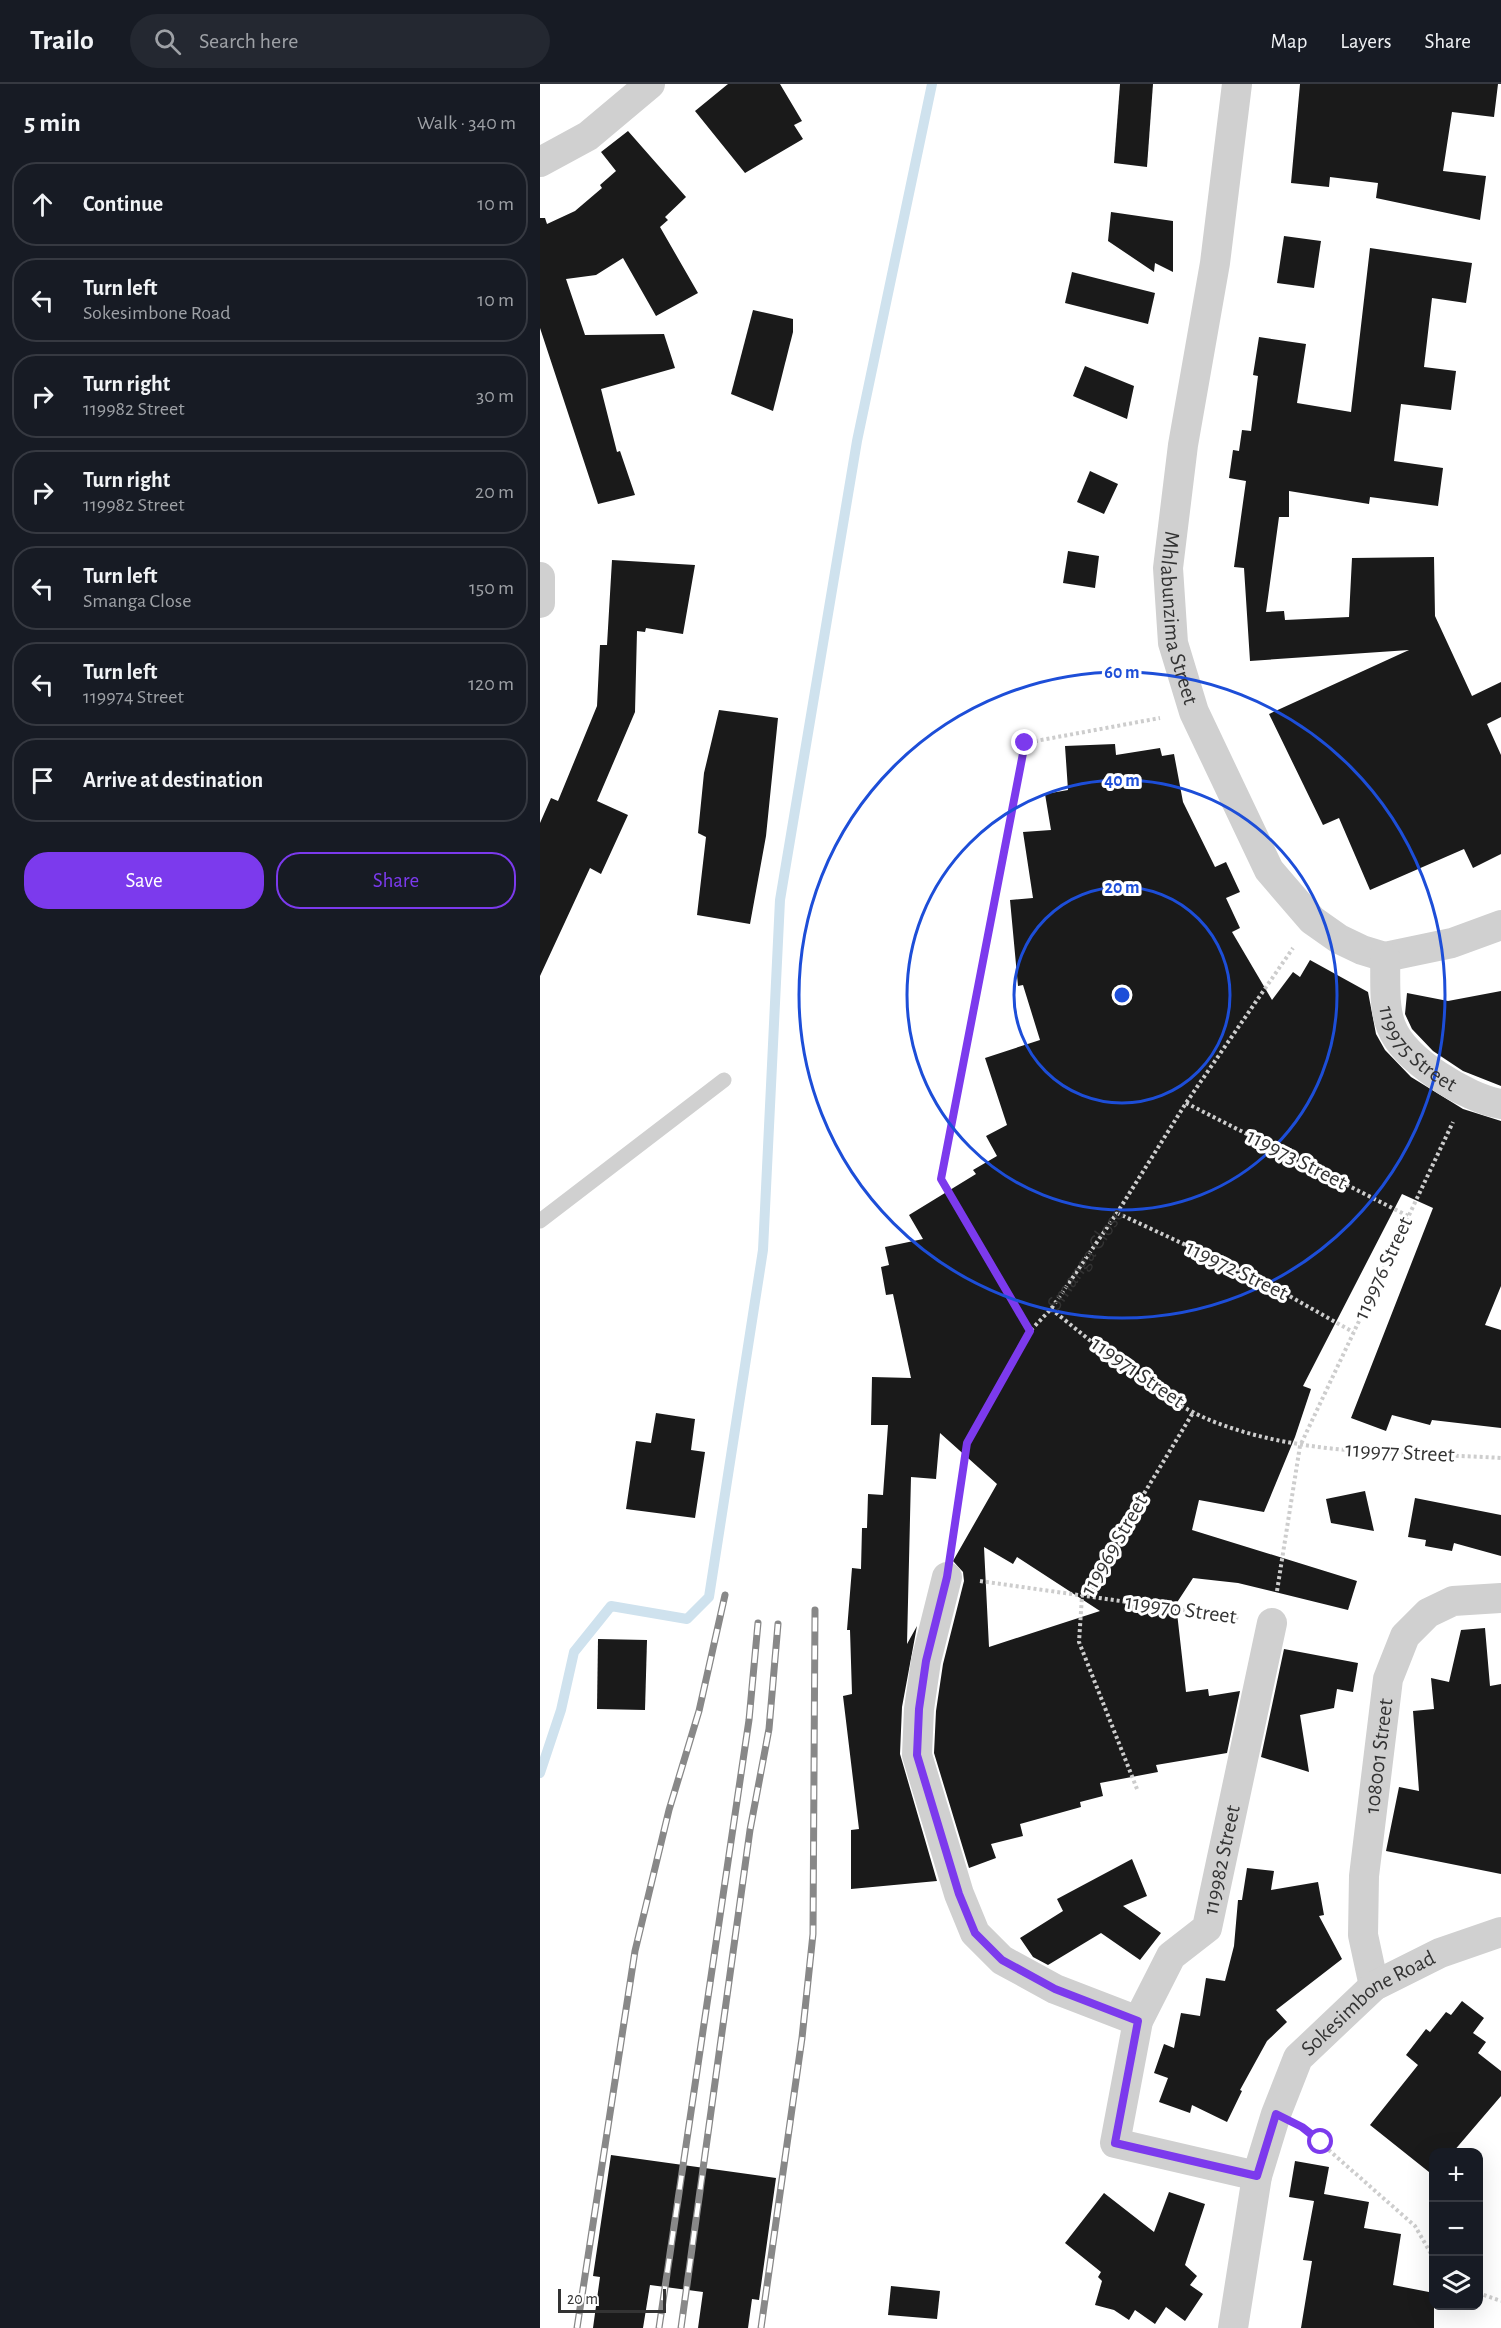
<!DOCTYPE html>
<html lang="en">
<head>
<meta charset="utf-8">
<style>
	:root { --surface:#171b24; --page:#242831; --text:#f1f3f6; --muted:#9ea1a6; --line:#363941; --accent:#7c3aed }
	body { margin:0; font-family:"Alegreya Sans",sans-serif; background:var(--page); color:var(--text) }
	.controls { position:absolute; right:18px; bottom:18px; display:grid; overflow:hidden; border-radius:12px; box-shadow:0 6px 24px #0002 }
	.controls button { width:54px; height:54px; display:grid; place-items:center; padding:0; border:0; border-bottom:2px solid var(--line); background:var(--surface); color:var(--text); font:30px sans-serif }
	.scale { position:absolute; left:18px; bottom:15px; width:108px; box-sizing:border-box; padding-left:6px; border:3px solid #333; border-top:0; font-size:16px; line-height:21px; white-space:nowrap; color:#333; -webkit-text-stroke:4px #fff; paint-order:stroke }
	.stop { position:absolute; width:18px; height:18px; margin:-14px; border:4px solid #7c3aed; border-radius:50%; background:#fff }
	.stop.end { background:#7c3aed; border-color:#fff; box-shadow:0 2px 6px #0008 }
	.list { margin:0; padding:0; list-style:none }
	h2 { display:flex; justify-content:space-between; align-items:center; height:78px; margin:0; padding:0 24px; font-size:26px }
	h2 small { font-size:20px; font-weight:400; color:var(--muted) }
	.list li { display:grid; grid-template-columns:39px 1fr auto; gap:18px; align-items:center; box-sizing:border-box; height:84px; margin:0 12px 12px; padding:0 12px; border:2px solid var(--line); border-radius:24px }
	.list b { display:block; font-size:22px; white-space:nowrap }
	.list p { margin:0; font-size:20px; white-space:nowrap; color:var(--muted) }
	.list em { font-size:20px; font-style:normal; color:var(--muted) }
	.actions { display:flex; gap:12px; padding:18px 24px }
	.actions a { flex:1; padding:14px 0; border:2px solid var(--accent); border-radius:24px; text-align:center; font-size:21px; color:var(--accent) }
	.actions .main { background:var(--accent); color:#fff }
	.icon { flex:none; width:33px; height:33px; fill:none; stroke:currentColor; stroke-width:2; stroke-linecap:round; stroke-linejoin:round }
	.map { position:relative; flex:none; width:961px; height:2244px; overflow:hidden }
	header { display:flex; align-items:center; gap:36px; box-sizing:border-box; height:84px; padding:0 30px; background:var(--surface); border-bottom:2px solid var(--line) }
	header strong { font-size:28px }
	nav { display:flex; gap:33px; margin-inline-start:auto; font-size:21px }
	.search { width:420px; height:54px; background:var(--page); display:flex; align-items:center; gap:15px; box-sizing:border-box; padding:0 21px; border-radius:33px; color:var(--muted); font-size:22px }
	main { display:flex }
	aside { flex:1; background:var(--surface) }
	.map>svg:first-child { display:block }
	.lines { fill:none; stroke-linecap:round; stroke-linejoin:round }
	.stream { stroke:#cfe2ee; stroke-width:10 }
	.building { fill:#1a1a1a; fill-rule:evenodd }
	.path { stroke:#cdcdcd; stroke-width:4; stroke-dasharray:3 3; stroke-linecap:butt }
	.service { stroke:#d0d0d0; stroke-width:15 }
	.minor { stroke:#d0d0d0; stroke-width:30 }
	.rail-casing { stroke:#888; stroke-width:7 }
	.rail { stroke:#fff; stroke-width:4.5; stroke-dasharray:14; stroke-linecap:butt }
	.route { stroke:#7c3aed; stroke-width:8 }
	.ring { fill:none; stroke:#1d4ed8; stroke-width:3 }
	.labels { text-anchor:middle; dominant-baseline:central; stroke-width:6; stroke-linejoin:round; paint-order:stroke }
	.street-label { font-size:22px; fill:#333; stroke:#fff }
	.centre { fill:#1d4ed8; stroke:#fff; stroke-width:3 }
	.ring-label { font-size:18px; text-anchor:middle; font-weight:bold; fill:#1d4ed8; stroke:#fff; stroke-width:6; stroke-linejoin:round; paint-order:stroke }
</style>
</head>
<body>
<header>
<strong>Trailo</strong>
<div class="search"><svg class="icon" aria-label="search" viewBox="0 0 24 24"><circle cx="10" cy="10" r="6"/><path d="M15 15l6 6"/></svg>Search here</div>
<nav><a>Map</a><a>Layers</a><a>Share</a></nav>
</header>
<main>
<aside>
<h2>5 min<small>Walk · 340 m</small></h2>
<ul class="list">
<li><svg class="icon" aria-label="ahead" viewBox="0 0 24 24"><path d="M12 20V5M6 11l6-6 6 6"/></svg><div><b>Continue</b></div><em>10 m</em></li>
<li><svg class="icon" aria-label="left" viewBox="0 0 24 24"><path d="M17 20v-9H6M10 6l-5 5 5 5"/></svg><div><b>Turn left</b><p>Sokesimbone Road</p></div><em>10 m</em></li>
<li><svg class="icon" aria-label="right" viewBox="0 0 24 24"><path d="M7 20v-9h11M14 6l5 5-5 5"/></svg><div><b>Turn right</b><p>119982 Street</p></div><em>30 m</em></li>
<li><svg class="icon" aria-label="right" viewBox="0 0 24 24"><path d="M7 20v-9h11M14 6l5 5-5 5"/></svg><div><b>Turn right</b><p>119982 Street</p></div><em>20 m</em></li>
<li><svg class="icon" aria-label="left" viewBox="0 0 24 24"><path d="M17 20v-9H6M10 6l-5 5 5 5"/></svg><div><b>Turn left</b><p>Smanga Close</p></div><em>150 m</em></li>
<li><svg class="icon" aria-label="left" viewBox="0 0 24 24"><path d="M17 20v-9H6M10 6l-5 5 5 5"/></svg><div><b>Turn left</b><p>119974 Street</p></div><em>120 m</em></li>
<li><svg class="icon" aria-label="arrive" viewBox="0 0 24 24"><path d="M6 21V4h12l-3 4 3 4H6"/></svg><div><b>Arrive at destination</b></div></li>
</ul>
<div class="actions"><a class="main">Save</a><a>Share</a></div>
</aside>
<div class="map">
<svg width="961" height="2244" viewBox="0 0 961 2244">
	<rect width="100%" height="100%" fill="#fff"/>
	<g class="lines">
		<polyline class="stream" points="0,1689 21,1626 34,1568 71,1522 147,1535 169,1513 223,1166 240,816 317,357 392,0"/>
	</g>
	<g class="building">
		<polygon points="188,0 240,0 262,37 254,41 263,55 205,89 155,27"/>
		<polygon points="580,0 613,0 607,83 574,79"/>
		<polygon points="760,0 958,0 954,33 912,28 903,87 946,92 940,136 836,114 838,99 790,93 789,103 751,99"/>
		<polygon points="88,47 146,113 125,133 128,136 120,143 158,209 116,232 83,174 56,191 26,195 45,251 124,250 135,284 61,305 77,368 80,367 95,411 58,420 0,244 0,134 5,134 7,140 35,127 62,104 60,101 76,87 61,68"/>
		<polygon points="571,128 633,137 633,188 615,179 614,188 568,157"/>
		<polygon points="744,152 781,157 774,204 737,199"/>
		<polygon points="830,164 932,179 926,219 892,214 884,283 916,287 911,326 861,320 854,377 903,384 898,422 830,413 829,420 749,407 749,433 739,433 726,528 744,527 745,536 809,533 812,474 894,473 895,532 932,612 961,598 961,633 947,640 961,671 961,770 933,784 924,765 830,806 799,734 783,741 729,630 869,566 710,577 704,484 694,483 706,397 689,394 693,366 699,367 702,346 711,347 718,292 713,291 719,253 766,260 757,319 811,328"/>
		<polygon points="532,188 615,209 608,240 525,219"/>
		<polygon points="213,226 253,235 253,248 233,327 191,310"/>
		<polygon points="545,282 594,302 587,335 533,312"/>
		<polygon points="550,387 578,400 564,430 537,418"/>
		<polygon points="528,467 559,472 555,504 523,499"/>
		<polygon points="72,476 155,481 143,550 106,544 105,548 97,547 95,628 57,717 88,731 61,790 50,784 0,892 0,739 11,714 18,717 57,622 60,561 67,561"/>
		<polygon points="179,626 238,634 226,752 210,840 157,831 166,753 158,749 164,689"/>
		<path d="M 575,660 L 576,671 L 620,664 L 622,672 L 634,670 L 643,718 L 675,783 L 686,778 L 700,808 L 686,814 L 700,844 L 692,848 L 732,916 L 753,888 L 760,893 L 770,876 L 828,908 L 836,950 L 845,966 L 871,993 L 923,1025 L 961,1037 L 961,1202 L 945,1241 L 961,1246 L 961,1344 L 892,1336 L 890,1341 L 852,1331 L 846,1347 L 811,1334 L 893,1124 L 862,1110 L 763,1302 L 771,1305 L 755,1353 L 724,1428 L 659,1416 L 652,1446 L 817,1497 L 808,1526 L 698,1499 L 653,1494 L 636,1520 L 646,1608 L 668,1605 L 669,1612 L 700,1607 L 687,1669 L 616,1681 L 618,1688 L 560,1699 L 563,1712 L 540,1718 L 541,1723 L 480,1740 L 483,1752 L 451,1760 L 456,1774 L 429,1784 L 394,1669 L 396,1627 L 403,1580 L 424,1497 L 423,1488 L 413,1477 L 457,1400 L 400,1349 L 396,1395 L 371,1393 L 367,1560 L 377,1542 L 362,1623 L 360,1670 L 397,1797 L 311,1805 L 311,1746 L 319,1745 L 303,1612 L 312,1610 L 310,1546 L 307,1546 L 312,1484 L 321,1485 L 322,1444 L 327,1444 L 328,1410 L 343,1411 L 348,1341 L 331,1341 L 332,1293 L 371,1294 L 353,1210 L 346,1211 L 341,1183 L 349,1181 L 345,1163 L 383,1155 L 369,1131 L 436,1090 L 433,1086 L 457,1072 L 446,1052 L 467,1041 L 445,974 L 500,956 L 483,901 L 478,902 L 470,816 L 493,814 L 483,748 L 511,746 L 505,710 L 528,706 L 525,662 ZM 444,1463 L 473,1480 L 477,1473 L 560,1527 L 449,1563 Z"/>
		<polygon points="961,907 961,1002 923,987 893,967 872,945 865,930 867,909 908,917"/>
		<polygon points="116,1329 155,1335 151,1366 165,1368 155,1434 86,1425 96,1357 111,1359"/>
		<polygon points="825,1407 834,1447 791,1439 786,1415"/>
		<polygon points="875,1414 961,1431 961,1472 914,1459 912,1467 885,1462 886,1456 868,1453"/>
		<polygon points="945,1544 950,1602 961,1600 961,1790 846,1767 859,1703 879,1707 873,1627 894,1625 891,1594 909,1598 921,1546"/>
		<polygon points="58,1555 107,1556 105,1626 57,1625"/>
		<polygon points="744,1565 818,1579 813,1608 797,1605 794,1624 760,1631 769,1688 721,1673"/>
		<polygon points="592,1775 607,1812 583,1822 621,1849 600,1876 561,1849 508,1881 493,1873 480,1854 523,1827 517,1815"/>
		<polygon points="707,1784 734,1787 731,1806 778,1798 784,1831 779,1832 802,1875 736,1926 747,1938 727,1957 700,2006 702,2007 687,2038 652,2021 650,2029 619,2018 628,1994 614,1989 624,1960 634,1964 641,1929 660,1932 666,1894 685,1897 694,1862 698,1816 702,1816"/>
		<polygon points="922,1917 944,1934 933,1949 946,1958 938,1969 961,1987 961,2012 913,2068 894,2068 894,2092 830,2041 878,1981 866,1971 886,1945 890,1948 906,1928 911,1931"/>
		<polygon points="71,2071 236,2094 219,2216 212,2215 208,2244 158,2244 163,2208 110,2201 103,2244 53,2244 60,2193 53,2192"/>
		<polygon points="755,2077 789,2083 784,2110 829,2118 824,2144 861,2150 853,2201 894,2209 894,2244 761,2244 772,2177 763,2176 774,2117 749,2113"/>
		<polygon points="629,2108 665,2120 645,2181 657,2192 650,2201 663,2210 645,2237 626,2223 615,2240 595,2226 589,2236 574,2226 555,2221 562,2197 558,2193 561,2188 525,2159 564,2109 614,2148"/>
		<polygon points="351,2202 400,2207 397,2235 348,2231"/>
	</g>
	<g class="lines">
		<g class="path">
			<polyline points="646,1019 868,1132"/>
			<polyline points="577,1129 721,1196 813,1248"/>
			<path d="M 511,1225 C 558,1262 616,1314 672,1337 C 763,1373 865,1368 961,1374"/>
			<polyline points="490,1247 401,1095 485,659 620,634"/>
			<path id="s1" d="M 412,1462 L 427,1359 L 490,1247 L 511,1225 L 577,1129 L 646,1019 L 753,864"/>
			<polyline points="440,1497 700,1534"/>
			<polyline points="737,1507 760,1362 913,1038"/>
			<polyline points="597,1705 539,1558 542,1512 654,1327"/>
			<polyline points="766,2046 875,2142 894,2175"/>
			<polyline points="938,2209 961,2217"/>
		</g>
		<polyline class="service" points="0,1137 184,996"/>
		<g class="minor">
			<path id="s2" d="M 697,0 L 675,179 L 643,361 L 628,484 L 633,559 L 654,628 L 729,786 L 772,836 L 799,855 L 822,866 L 845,873 L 912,859 L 961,841"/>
			<polyline points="0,78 48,52 110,0"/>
			<polyline points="0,493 0,519"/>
			<path id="s3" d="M 845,873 C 846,894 843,922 851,942 C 864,976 926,1014 961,1020"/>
			<polyline points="407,1493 386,1577 379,1625 377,1671 419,1810 435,1849 462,1876 515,1905 598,1937"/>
			<path id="s4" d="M 834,1902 L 823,1851 L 824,1792 L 848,1595 L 865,1552 L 888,1529 L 913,1517 L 961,1514"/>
			<path id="s5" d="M 717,2092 L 575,2059 L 598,1937 L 631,1872 L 667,1844 L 732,1539"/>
			<path id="s6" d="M 693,2244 L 717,2092 L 736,2030 L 758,1974 L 834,1902 L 900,1869 L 961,1848"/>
		</g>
		<g class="rail-casing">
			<g id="rail">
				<polyline points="37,2244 95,1867 129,1726 159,1627 185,1511"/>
				<polyline points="119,2244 209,1636 218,1539"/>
				<polyline points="141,2244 210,1746 229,1645 238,1540"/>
				<polyline points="221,2244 262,1954 273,1850 275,1526"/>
			</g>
		</g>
		<use href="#rail" class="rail"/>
	</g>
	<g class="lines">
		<polyline class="route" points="485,659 401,1095 490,1247 427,1359 407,1493 386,1577 379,1625 377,1671 419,1810 435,1849 462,1876 515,1905 598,1937 575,2059 717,2092 736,2030 762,2043 781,2058"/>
	</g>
	<g class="ring">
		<circle cx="582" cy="911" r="108"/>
		<circle cx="582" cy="911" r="215"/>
		<circle cx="582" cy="911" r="323"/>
	</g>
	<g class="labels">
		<g class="street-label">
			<text stroke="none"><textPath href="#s2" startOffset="540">Mhlabunzima Street</textPath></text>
			<text stroke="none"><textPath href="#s3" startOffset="104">119975 Street</textPath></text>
			<text transform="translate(757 1075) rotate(27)">119973 Street</text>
			<text stroke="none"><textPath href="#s1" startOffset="324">Smanga Close</textPath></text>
			<text transform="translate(843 1184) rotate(-65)">119976 Street</text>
			<text transform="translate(697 1186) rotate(26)">119972 Street</text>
			<text transform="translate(598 1288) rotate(35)">119971 Street</text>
			<text transform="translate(860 1368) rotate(3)">119977 Street</text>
			<text transform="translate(574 1461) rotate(-60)">119969 Street</text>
			<text transform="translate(641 1525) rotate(8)">119970 Street</text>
			<text stroke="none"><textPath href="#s4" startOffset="232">108001 Street</textPath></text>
			<text stroke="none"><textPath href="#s5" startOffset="458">119982 Street</textPath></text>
			<text stroke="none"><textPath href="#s6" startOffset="369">Sokesimbone Road</textPath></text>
		</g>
	</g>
	<circle cx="582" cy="911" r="9" class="centre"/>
	<g class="ring-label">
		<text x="582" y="594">60 m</text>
		<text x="582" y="702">40 m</text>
		<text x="582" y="809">20 m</text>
	</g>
</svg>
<div class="controls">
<button>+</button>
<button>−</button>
<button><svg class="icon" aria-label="layers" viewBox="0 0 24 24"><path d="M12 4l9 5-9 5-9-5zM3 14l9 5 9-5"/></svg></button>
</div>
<div class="scale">20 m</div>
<div class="stop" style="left:781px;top:2058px"></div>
<div class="stop end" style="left:485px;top:659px"></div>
</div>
</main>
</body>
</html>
